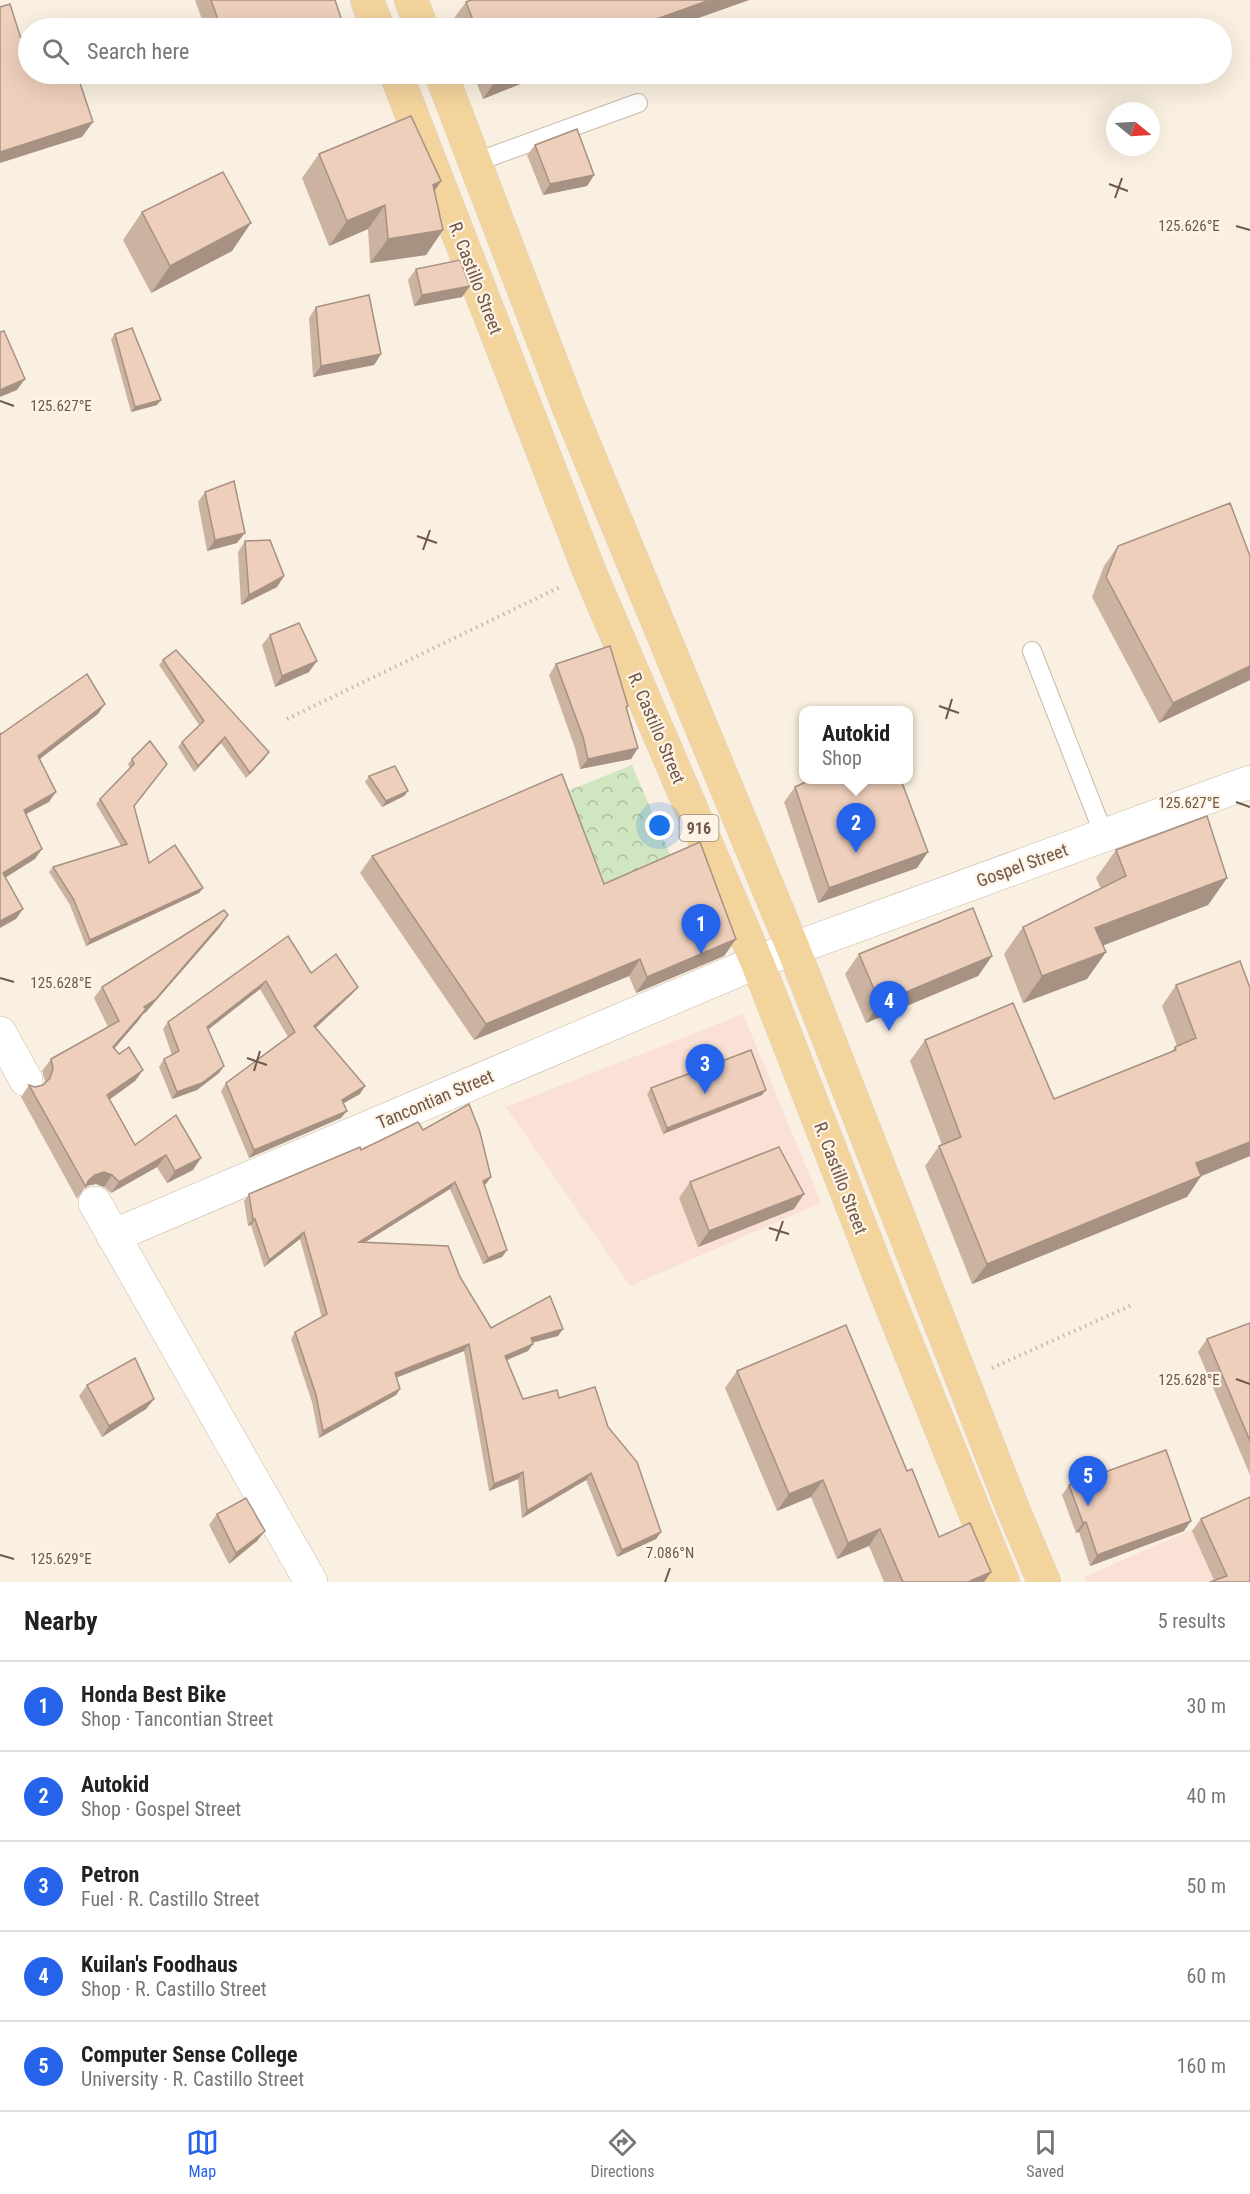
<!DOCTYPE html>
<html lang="en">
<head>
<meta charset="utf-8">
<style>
	:root { --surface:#fff; --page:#f6f6f6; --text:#222; --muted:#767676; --line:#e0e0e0; --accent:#2563eb }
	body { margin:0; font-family:"Roboto Condensed",sans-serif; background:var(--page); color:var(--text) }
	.compass { position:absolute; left:1106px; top:102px; width:54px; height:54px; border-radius:50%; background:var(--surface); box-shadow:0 6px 24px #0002; rotate:108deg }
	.you { position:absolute; left:660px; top:826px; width:21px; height:21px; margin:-15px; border:4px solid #fff; border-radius:50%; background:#1a73e8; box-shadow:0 0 0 9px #1a73e833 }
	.badge { display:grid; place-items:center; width:39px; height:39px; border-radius:50%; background:var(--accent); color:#fff; font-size:20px; font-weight:700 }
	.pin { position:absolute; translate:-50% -50px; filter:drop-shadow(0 2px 3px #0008) }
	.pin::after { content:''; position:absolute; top:32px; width:21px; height:18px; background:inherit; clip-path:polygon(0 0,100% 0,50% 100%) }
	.popup { position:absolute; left:799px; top:706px; width:114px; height:78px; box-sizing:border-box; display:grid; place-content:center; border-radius:12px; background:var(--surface); filter:drop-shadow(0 2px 4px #0005); font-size:20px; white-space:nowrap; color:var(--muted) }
	.popup b { font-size:22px; color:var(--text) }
	.popup::after { content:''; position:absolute; left:50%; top:100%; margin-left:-12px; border:12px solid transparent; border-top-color:var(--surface) }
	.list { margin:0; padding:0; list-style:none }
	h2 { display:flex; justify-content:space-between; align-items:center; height:78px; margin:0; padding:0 24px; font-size:26px }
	h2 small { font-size:20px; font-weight:400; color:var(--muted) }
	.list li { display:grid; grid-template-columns:39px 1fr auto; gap:18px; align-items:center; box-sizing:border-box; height:90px; padding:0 24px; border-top:2px solid var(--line) }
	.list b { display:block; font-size:22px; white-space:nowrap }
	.list p { margin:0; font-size:20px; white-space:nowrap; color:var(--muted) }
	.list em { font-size:20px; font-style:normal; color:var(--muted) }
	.icon { flex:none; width:33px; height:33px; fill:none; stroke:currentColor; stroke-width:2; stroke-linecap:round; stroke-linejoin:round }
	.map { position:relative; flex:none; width:1250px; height:1582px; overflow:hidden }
	.search { position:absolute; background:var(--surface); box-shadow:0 6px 24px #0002; left:18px; right:18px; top:18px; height:66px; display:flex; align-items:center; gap:15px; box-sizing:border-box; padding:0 21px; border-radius:33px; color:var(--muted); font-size:22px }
	.sheet { height:528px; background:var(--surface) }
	nav { display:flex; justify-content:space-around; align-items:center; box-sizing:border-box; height:84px; border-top:2px solid var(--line); background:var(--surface); font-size:16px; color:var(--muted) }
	nav a { display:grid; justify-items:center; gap:3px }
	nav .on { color:var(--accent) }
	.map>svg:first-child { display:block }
	.commercial { fill:#fae0d5 }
	.park { fill:url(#park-crowns) }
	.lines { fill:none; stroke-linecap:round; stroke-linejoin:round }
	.lane-casing { stroke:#c9b8a9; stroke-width:20 }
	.street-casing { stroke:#c9b8a9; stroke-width:34 }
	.primary-casing { stroke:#d7d0cc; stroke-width:34 }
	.path { stroke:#d1b29e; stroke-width:4; stroke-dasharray:1.5 4.5; stroke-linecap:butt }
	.lane { stroke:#fff; stroke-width:18 }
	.street { stroke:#fff; stroke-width:33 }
	.primary { stroke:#f4d49d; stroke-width:33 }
	.wall { fill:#ccb2a1 }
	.shaded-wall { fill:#a69183 }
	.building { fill:#edcfbb; stroke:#a69183; stroke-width:1.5 }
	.ticks { fill:none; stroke:#6f574a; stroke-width:2 }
	.labels { text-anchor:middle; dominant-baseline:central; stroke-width:4.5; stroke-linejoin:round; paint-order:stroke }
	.shield { fill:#fdf4e6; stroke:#9a8679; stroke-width:1.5 }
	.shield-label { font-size:16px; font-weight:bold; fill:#6f574a }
	.street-label { font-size:18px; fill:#6f574a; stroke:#fdf4e6 }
	.ticks-label { font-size:15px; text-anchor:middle; fill:#6f574a; stroke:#fdf4e6; stroke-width:4.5; stroke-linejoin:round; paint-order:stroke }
</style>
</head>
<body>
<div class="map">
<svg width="1250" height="1582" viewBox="0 0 1250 1582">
	<defs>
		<pattern id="park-crowns" width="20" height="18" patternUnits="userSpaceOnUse" patternTransform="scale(1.5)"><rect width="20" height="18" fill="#d0e6c1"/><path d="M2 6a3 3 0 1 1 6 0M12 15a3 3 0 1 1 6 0" fill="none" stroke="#adbd9f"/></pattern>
	</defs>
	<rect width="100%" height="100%" fill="#faf0e1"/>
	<g class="commercial">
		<polygon points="743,1014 821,1203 630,1286 506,1107"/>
		<polygon points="1225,1515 1250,1582 1087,1582 1084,1577"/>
	</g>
	<polygon class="park" points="632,765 672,859 597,893 558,795"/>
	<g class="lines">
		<g class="lane-casing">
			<g id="lane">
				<polyline points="476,162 638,103"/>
				<polyline points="1032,651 1104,835"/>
			</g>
		</g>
		<g class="street-casing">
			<g id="street">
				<polyline points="0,1033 26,1080"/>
				<polyline points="95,1203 311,1582"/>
				<polyline points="113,1236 757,962 1250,782"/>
			</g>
		</g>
		<g class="primary-casing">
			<g id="primary">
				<polyline points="367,0 378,28"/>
				<polyline points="411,0 422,28"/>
				<polyline points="396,74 590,573 757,962 885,1290 1003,1582"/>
				<polyline points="441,74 569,408 793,948 1013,1509 1044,1582"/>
			</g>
		</g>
		<g class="path">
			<polyline points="287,719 562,586"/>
			<polyline points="992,1368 1134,1304"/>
		</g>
		<use href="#lane" class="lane"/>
		<use href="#street" class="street"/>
		<use href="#primary" class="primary"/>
	</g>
	<g class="wall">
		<polygon points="195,0 335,0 342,21 337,28 205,28"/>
		<polygon points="471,0 749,0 670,28 455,28 452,21 466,2"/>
		<polygon points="473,74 545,74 483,99"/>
		<polygon points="535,145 594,175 587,186 543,195 527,155"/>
		<polygon points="319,154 441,181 434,192 443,230 426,255 370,263 368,229 329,246 302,178"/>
		<polygon points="142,212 232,251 151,293 123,240"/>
		<polygon points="416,269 470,286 462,297 414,306 408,280"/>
		<polygon points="316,307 381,354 374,365 313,377 309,318"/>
		<polygon points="115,334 157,405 131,412 111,339"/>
		<polygon points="205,492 237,543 207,551 198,502"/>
		<polygon points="245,541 284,576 277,587 241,605 238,552"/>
		<polygon points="1118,546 1250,680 1159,723 1092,597 1104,566"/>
		<polygon points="270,635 309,672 275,687 262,645"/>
		<polygon points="163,660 265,758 246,778 221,743 194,772 178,747 182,742 199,725 159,665"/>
		<polygon points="556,664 628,706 627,709 638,748 631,759 580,769 575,748 549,675"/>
		<polygon points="150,741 134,807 149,863 203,888 199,893 86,946 70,905 49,872 53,867 121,846 96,804 100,799 130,768 128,764 132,759"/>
		<polygon points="369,776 408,791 404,796 382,807 365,782"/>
		<polygon points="795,787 917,868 818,903 784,802"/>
		<polygon points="1116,850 1227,878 1208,905 1103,945 1106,952 1087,979 1023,1003 1004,954 1023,927 1101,889 1096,878"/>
		<polygon points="372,856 604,884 736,939 724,956 636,993 629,976 474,1040 360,873"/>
		<polygon points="220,927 146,1012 143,1014 138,1021 114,1049 119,1054 143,1070 135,1081 110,1099 135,1145 176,1115 193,1170 167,1183 157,1167 111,1193 104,1187 96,1184 86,1186 77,1199 21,1097 29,1085 35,1087 44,1084 45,1081 42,1071 51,1059 108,1027 94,998 102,987"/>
		<polygon points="288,936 311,973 358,987 352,994 316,1028 360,1094 343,1103 341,1118 249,1158 221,1091 226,1083 288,1037 260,989 208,1030 219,1073 197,1090 172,1099 159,1067 164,1059 172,1055 163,1029 168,1022"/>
		<polygon points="859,954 992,956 978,976 866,1023 845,974"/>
		<polygon points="1176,985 1250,1156 1201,1176 1187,1197 972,1284 925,1166 939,1146 942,1145 910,1061 925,1040 1054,1099 1172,1051 1175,1047 1177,1046 1162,1006"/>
		<polygon points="651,1088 762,1095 663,1134 647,1094"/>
		<polygon points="423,1130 486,1184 484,1185 507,1250 502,1257 483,1264 450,1189 364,1243 460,1277 491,1328 558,1336 532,1343 528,1351 507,1360 523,1399 559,1398 608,1427 661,1532 656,1539 617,1557 586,1480 522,1518 518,1479 489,1491 464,1351 396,1378 400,1389 396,1395 319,1438 312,1402 291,1339 295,1332 322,1318 300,1239 264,1267 251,1225 248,1226 244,1201 249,1194 361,1150"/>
		<polygon points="690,1182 794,1209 698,1247 679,1198"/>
		<polygon points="1250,1324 1250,1475 1198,1352 1207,1339"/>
		<polygon points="737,1371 907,1471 939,1537 991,1572 984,1582 884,1582 869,1546 837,1559 811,1497 777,1511 725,1388"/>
		<polygon points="87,1385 154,1399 146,1409 102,1437 79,1396"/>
		<polygon points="1069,1485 1184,1531 1090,1566 1079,1532 1076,1533 1062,1495"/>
		<polygon points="217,1514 265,1531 257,1541 229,1564 209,1525"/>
		<polygon points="1201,1519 1250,1582 1214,1580 1192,1531"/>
	</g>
	<g class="shaded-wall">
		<polygon points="710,0 749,0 670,28 631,28"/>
		<polygon points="342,21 337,28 321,28"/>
		<polygon points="511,74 545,74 483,99 496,80"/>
		<polygon points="93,122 82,137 0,163 0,152"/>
		<polygon points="594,175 587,186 543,195 550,184"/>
		<polygon points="441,181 424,206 433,185"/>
		<polygon points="385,205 368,229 329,246 347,221"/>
		<polygon points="251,223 232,251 151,293 170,266"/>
		<polygon points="443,230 426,255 370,263 388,239"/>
		<polygon points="470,286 462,297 414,306 422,295"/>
		<polygon points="381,354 374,365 313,377 321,366"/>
		<polygon points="25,379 17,390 0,397 0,390"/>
		<polygon points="161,400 157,405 131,412 135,407"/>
		<polygon points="245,533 237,543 207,551 215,540"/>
		<polygon points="284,576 277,587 241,605 249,595"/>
		<polygon points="317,661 309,672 275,687 282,676"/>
		<polygon points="1250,666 1250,680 1159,723 1173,703"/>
		<polygon points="105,704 98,714 31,766 38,756"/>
		<polygon points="225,737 221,743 194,772 198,766"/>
		<polygon points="638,748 631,759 580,769 588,759"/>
		<polygon points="269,752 265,758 246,778 250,773"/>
		<polygon points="408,791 404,796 382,807 386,801"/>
		<polygon points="56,792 49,802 17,819 24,810"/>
		<polygon points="42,849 35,859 0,881 3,873"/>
		<polygon points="928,852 917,868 818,903 829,888"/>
		<polygon points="1227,878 1208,905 1076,956 1095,928"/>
		<polygon points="203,888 199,893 86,946 90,940"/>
		<polygon points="23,909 16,919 0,928 0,921"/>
		<polygon points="228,915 220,927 146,1012 143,1014 138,1021 105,1059 144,1007"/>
		<polygon points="736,939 724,956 636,993 647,977"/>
		<polygon points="1106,952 1087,979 1023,1003 1042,976"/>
		<polygon points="992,956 978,976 866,1023 880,1003"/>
		<polygon points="640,959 629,976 474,1040 486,1024"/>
		<polygon points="266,981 260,989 201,1035 207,1027"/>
		<polygon points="358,987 352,994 309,1034 314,1026"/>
		<polygon points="224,1066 219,1073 197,1090 172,1099 177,1092"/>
		<polygon points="143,1070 135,1081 99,1107 107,1095"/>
		<polygon points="365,1086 360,1094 337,1107 342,1100"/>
		<polygon points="766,1090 762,1095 663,1134 667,1128"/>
		<polygon points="347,1111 341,1118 249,1158 254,1150"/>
		<polygon points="1250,1142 1250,1156 1182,1184 1196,1163"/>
		<polygon points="166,1155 157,1167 111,1193 119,1182"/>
		<polygon points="201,1158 193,1170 167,1183 175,1171"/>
		<polygon points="104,1172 112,1175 104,1187 96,1184 86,1186 88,1181 95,1175"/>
		<polygon points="1201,1176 1187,1197 972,1284 987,1264"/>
		<polygon points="491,1177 486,1184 478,1188 483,1181"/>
		<polygon points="455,1182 450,1189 354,1249 359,1242"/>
		<polygon points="804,1194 794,1209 698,1247 709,1231"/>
		<polygon points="253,1219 255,1219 251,1225 248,1226"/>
		<polygon points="304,1232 300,1239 264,1267 269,1260"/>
		<polygon points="507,1250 502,1257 483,1264 488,1258"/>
		<polygon points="563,1329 558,1336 526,1344 531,1338"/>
		<polygon points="469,1344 464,1351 390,1380 395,1373"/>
		<polygon points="533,1344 528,1351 500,1363 505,1356"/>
		<polygon points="400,1389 396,1395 319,1438 323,1431"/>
		<polygon points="154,1399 146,1409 102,1437 109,1426"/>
		<polygon points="523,1472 518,1479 489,1491 494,1484"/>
		<polygon points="591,1473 586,1480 522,1518 527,1511"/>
		<polygon points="823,1480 811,1497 777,1511 789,1494"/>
		<polygon points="1191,1521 1184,1531 1090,1566 1097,1555"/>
		<polygon points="1086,1522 1079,1532 1076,1533 1083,1523"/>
		<polygon points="880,1529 869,1546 837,1559 848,1543"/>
		<polygon points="265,1531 257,1541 229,1564 236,1553"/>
		<polygon points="661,1532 656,1539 617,1557 622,1550"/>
		<polygon points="991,1572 984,1582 968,1582"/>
	</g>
	<g class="building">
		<polygon points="211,0 335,0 342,21 321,28 221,28"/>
		<polygon points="471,0 710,0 631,28 476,28 466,2"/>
		<polygon points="10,4 22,42 28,39 28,74 77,74 93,122 0,152 0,7"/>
		<polygon points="494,74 511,74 496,80"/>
		<polygon points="411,116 441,181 433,185 443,230 388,239 385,205 347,221 319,154"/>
		<polygon points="577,129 594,175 550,184 535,145"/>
		<polygon points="223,172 251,223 170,266 142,212"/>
		<polygon points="460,260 470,286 422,295 416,269"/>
		<polygon points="369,295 381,354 321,366 316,307"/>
		<polygon points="132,328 161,400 135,407 115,334"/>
		<polygon points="4,331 25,379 0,390 0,332"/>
		<polygon points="234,481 245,533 215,540 205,492"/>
		<polygon points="1230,503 1250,556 1250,666 1173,703 1106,577 1118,546"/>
		<polygon points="270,540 284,576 249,595 245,541"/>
		<polygon points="299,623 317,661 282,676 270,635"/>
		<polygon points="610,646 628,706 626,707 638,748 588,759 583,737 556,664"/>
		<polygon points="176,650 269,752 250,773 225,737 198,766 182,742 204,721 163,660"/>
		<polygon points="87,674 105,704 38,756 56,792 24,810 42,849 3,873 23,909 0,921 0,733 1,734"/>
		<polygon points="150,741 167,764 134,806 149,863 175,845 203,888 90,940 74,900 53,867 127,844 100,799 134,764 132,759"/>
		<polygon points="395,766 408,791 386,801 369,776"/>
		<polygon points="562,774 604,884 700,842 736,939 647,977 640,959 486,1024 372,856"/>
		<polygon points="810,780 901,780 928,852 829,888 795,787"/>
		<polygon points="1207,816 1227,878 1095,928 1106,952 1042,976 1023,927 1126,876 1116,850"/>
		<polygon points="973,908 992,956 880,1003 859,954"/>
		<polygon points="224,910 228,915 155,1000 144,1007 146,1009 113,1047 119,1054 129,1047 143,1070 107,1095 135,1145 176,1115 201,1158 175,1171 166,1155 119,1182 112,1175 104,1172 95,1175 88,1181 86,1187 29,1085 35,1087 43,1085 50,1078 53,1069 51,1059 119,1021 102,987"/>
		<polygon points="288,936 311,973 336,954 358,987 314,1026 365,1086 342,1100 347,1111 254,1150 226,1083 295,1032 266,981 207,1027 224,1066 202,1083 177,1092 164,1059 179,1051 168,1022"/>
		<polygon points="1240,961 1250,988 1250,1142 1196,1163 1201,1176 987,1264 939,1146 961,1137 925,1040 1013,1003 1054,1099 1176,1050 1175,1047 1196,1038 1176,985"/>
		<polygon points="751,1050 766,1090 667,1128 651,1088"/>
		<polygon points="469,1104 480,1132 491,1177 483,1181 507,1250 488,1258 455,1182 359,1242 448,1246 460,1277 491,1328 550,1296 563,1329 531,1338 533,1344 505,1356 523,1399 557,1390 559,1398 595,1387 608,1427 637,1462 661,1532 622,1550 591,1473 527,1511 523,1472 494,1484 469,1344 395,1373 400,1389 323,1431 316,1395 295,1332 327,1314 304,1232 269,1260 255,1219 253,1219 249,1194 360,1147 361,1150 418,1122 423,1130"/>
		<polygon points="779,1147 804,1194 709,1231 690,1182"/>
		<polygon points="1250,1323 1250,1441 1207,1339"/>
		<polygon points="846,1325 907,1471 912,1469 939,1537 970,1523 991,1572 968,1582 903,1582 880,1529 848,1543 823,1480 789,1494 737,1371"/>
		<polygon points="135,1358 154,1399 109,1426 87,1385"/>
		<polygon points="1166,1450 1191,1521 1097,1555 1086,1522 1083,1523 1069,1485"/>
		<polygon points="1250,1497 1250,1582 1210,1582 1227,1576 1201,1519"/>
		<polygon points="246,1498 265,1531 236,1553 217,1514"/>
	</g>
	<path class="ticks" d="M 1109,184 L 1128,191M 1115,198 L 1122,178M 1236,226 L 1250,230M 0,401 L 14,406M 417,536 L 437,543M 423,550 L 430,530M 939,706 L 959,713M 946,719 L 952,699M 1236,802 L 1250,807M 0,978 L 14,982M 247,1058 L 267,1065M 254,1071 L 260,1051M 769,1228 L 789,1234M 776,1241 L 783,1221M 1236,1379 L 1250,1384M 0,1555 L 14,1559M 665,1582 L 670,1568"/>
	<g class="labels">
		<rect class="shield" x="679.5" y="815" width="39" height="26" rx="4.5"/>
		<g class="shield-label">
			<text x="699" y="828">916</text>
		</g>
		<g class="street-label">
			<text transform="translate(476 278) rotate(69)">R. Castillo Street</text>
			<text transform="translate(657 728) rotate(67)">R. Castillo Street</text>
			<text transform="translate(1022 865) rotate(-20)">Gospel Street</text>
			<text transform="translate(435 1099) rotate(-23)">Tancontian Street</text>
			<text transform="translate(841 1178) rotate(69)">R. Castillo Street</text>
		</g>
	</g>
	<g class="ticks-label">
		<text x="1189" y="231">125.626°E</text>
		<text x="61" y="411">125.627°E</text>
		<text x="1189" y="808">125.627°E</text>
		<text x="61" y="988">125.628°E</text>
		<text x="1189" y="1385">125.628°E</text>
		<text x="670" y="1558">7.086°N</text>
		<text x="61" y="1564">125.629°E</text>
	</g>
</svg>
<svg class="compass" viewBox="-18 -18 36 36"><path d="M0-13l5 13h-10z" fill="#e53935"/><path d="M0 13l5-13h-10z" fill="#767676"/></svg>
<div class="you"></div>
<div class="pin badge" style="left:701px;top:954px">1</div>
<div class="pin badge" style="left:856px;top:853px">2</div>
<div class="popup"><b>Autokid</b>Shop</div>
<div class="pin badge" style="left:705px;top:1094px">3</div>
<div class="pin badge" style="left:889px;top:1031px">4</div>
<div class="pin badge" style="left:1088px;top:1506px">5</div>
<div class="search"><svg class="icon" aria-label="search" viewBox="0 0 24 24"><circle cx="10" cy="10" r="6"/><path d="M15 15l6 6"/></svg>Search here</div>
</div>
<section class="sheet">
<h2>Nearby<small>5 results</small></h2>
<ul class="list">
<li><span class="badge">1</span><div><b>Honda Best Bike</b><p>Shop · Tancontian Street</p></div><em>30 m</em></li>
<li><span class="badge">2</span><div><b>Autokid</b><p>Shop · Gospel Street</p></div><em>40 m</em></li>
<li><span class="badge">3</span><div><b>Petron</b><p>Fuel · R. Castillo Street</p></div><em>50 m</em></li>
<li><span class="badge">4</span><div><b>Kuilan's Foodhaus</b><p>Shop · R. Castillo Street</p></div><em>60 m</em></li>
<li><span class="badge">5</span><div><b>Computer Sense College</b><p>University · R. Castillo Street</p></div><em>160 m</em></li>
</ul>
</section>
<nav>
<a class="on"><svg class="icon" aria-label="map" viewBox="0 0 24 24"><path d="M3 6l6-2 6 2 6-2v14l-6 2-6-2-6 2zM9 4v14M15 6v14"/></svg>Map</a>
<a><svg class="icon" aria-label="directions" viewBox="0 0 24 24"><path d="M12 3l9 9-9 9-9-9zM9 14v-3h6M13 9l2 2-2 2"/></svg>Directions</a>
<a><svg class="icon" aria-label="saved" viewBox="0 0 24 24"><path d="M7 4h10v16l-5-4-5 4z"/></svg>Saved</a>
</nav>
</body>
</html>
